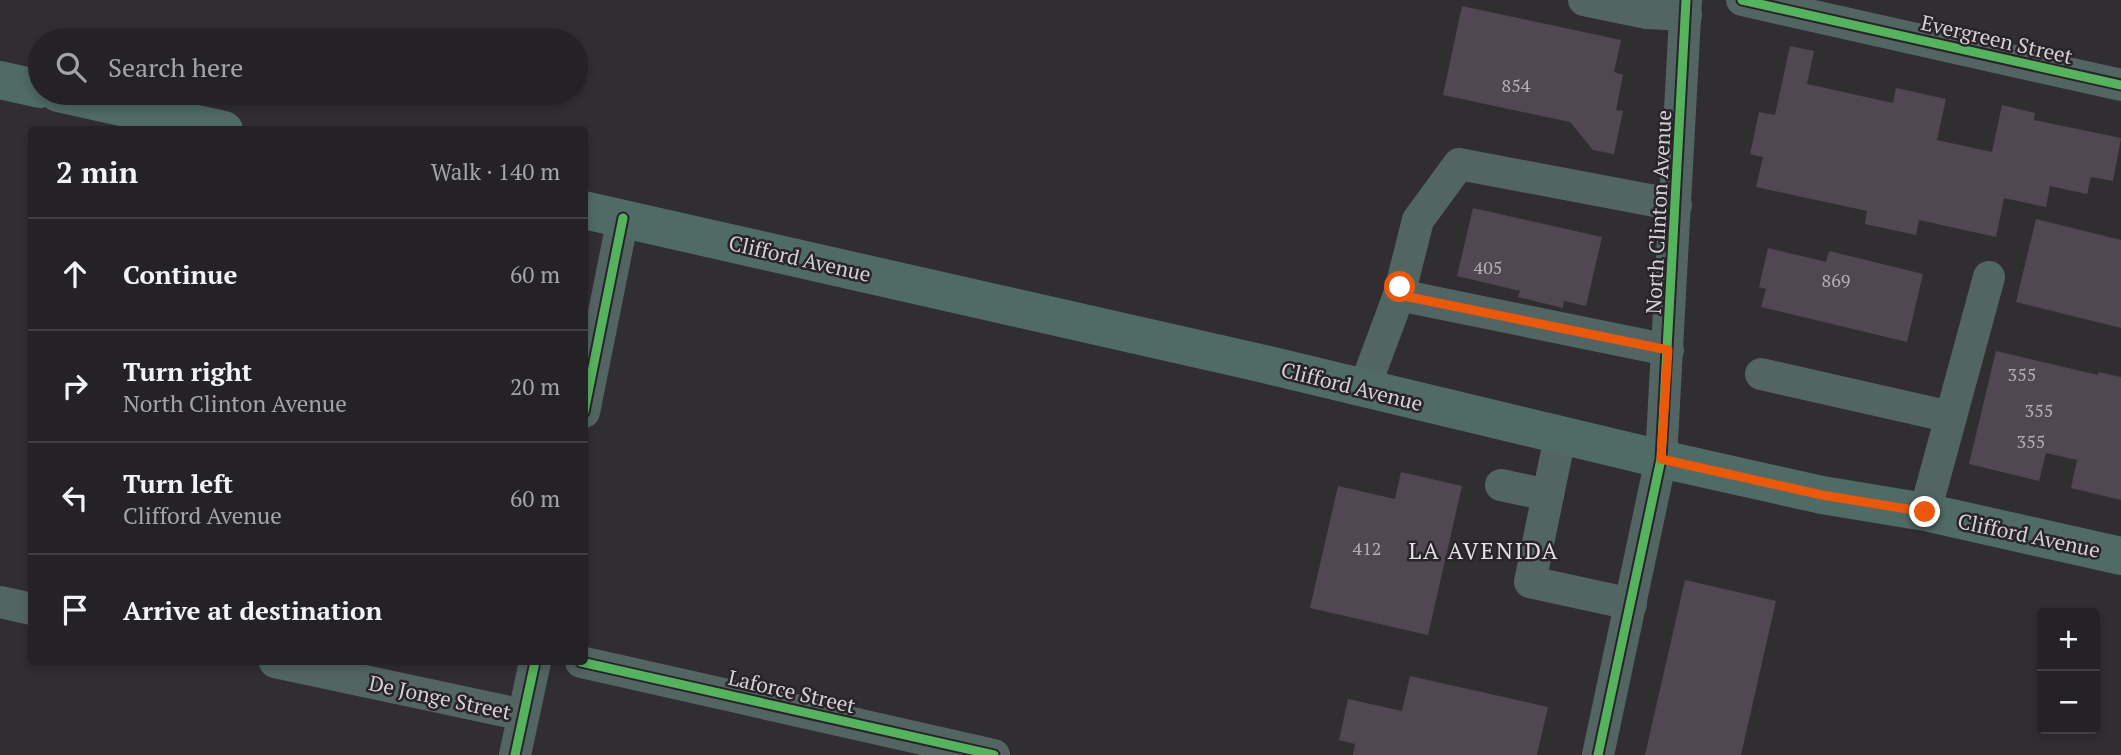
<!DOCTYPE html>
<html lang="en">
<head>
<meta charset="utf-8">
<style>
	:root { --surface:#252226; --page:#2d2a2e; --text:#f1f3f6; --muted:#a3a4a7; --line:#423f43 }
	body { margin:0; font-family:"PT Serif",serif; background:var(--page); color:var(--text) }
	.controls { position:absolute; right:21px; bottom:21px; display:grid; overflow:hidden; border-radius:7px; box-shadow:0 4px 10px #0003 }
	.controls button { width:63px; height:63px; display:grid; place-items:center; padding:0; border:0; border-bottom:2px solid var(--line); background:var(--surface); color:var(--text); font:35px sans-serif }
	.stop { position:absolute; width:21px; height:21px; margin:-16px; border:5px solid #ea580c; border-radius:50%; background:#fff }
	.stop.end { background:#ea580c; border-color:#fff; box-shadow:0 2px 7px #0008 }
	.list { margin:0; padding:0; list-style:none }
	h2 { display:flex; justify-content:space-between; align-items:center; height:91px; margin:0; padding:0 28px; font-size:30px }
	h2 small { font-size:23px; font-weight:400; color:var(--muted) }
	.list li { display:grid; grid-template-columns:46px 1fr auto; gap:21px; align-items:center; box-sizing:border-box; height:112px; padding:0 28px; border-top:2px solid var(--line) }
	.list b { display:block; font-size:26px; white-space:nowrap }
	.list p { margin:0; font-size:23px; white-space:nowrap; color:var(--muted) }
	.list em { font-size:23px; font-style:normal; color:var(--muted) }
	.icon { flex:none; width:38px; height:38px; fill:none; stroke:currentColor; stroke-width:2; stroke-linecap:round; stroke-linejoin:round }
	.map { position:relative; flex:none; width:2121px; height:755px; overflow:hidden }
	.search { position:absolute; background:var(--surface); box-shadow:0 4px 10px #0003; left:28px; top:28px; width:560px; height:77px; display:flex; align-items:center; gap:18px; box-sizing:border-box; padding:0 24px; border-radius:38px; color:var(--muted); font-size:26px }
	.panel { position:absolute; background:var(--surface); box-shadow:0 4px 10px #0003; left:28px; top:126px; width:560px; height:539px; border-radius:7px }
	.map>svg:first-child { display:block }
	.building { fill:#514752 }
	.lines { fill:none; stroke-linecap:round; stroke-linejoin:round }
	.minor { stroke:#536563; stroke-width:32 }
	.major { stroke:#506a66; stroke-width:38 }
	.cycleway-casing { stroke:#282429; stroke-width:13 }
	.cycleway { stroke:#56b35d; stroke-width:9 }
	.route { stroke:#ea580c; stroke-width:9 }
	.labels { text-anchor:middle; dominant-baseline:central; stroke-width:5; stroke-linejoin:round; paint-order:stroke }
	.number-label { font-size:18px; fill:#b3aeb4 }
	.street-label { font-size:21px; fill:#d4d1d4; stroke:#282429 }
	.neighbourhood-label { font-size:23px; letter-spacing:2px; fill:#e5dee5; stroke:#282429 }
</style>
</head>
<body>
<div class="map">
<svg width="2121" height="755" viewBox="0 0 2121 755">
	<rect width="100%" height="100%" fill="#312e32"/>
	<g class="building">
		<polygon points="1462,6 1621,40 1614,72 1623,75 1616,110 1623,111 1614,154 1593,150 1570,122 1443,95"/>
		<polygon points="1790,46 1814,51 1807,84 1893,103 1896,88 1946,99 1937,140 1992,152 2002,105 2035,113 2034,120 2121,138 2113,181 2091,177 2087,194 2050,186 2046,207 2004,198 1996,237 1919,220 1916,235 1865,224 1867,211 1756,187 1763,157 1750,154 1759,112 1775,115"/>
		<polygon points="1473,208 1602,237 1586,306 1564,301 1563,308 1518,297 1520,291 1457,276"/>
		<polygon points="2036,219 2121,240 2121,328 2016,302"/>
		<polygon points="1768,248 1826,262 1829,251 1923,274 1907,342 1761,307 1766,289 1759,287"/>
		<polygon points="1996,351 2098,375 2098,372 2121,377 2121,500 2071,488 2077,460 2046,453 2039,481 1969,464"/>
		<polygon points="1401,472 1462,486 1428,635 1310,608 1338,486 1395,499"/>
		<polygon points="1685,580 1776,601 1741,755 1645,755"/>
		<polygon points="1410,676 1548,707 1537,755 1353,755 1355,744 1339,740 1348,699 1402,711"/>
	</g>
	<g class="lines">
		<g class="minor">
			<polyline points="1584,0 1647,13 1686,15"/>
			<polyline points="1742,0 2121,85"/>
			<polyline points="1399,295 1668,350"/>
			<polyline points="1761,374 1951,417"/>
			<polyline points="1364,389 1399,295 1418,220 1459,164 1676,205"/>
			<polyline points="584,412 623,218"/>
			<polyline points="1560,437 1530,582 1631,604"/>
			<polyline points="1501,485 1548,495"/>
			<polyline points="1925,512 1989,277"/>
			<polyline points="0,602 32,609"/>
			<polyline points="275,662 523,715"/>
			<polyline points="581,662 994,755"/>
			<polyline points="515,755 535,662"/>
			<polyline points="1598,755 1661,459 1686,0"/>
		</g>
		<g class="major">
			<polyline points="0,80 40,89"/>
			<polyline points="58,93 224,130"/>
			<polyline points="584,210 1260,363 1661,459 1822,495 1925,512 2121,556"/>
		</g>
		<g class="cycleway-casing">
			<g id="cycleway">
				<polyline points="1742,0 2121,85"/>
				<polyline points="584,412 623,218"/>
				<polyline points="581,662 994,755"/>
				<polyline points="515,755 535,662"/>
				<polyline points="1598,755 1661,459 1686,0"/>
			</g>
		</g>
		<use href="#cycleway" class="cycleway"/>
	</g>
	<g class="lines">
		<polyline class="route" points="1400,287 1399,295 1668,350 1661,459 1822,495 1925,512"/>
	</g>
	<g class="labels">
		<g class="number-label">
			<text x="1516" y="85">854</text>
			<text x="1488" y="267">405</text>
			<text x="1836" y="280">869</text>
			<text x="2022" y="374">355</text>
			<text x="2039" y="410">355</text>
			<text x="2031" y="441">355</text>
			<text x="1367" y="548">412</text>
		</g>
		<g class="street-label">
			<text transform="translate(1997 39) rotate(13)">Evergreen Street</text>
			<text transform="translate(1658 212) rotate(-87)">North Clinton Avenue</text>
			<text transform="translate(800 258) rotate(13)">Clifford Avenue</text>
			<text transform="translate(1352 386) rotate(14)">Clifford Avenue</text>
			<text transform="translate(2029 535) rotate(12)">Clifford Avenue</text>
			<text transform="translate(792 691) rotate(13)">Laforce Street</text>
			<text transform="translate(440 697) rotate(12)">De Jonge Street</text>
		</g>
		<g class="neighbourhood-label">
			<text x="1484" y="550">LA AVENIDA</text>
		</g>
	</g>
</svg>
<div class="controls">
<button>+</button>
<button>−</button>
</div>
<div class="stop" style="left:1400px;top:287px"></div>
<div class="stop end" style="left:1925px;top:512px"></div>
<div class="search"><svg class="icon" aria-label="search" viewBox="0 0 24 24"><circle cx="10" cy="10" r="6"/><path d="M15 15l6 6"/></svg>Search here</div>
<section class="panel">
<h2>2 min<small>Walk · 140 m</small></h2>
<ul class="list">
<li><svg class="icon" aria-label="ahead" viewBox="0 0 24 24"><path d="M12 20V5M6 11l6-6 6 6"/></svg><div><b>Continue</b></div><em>60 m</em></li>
<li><svg class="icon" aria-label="right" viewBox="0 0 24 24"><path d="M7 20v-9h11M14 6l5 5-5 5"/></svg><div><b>Turn right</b><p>North Clinton Avenue</p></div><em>20 m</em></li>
<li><svg class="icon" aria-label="left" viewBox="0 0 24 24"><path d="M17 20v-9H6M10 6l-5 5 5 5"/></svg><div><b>Turn left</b><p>Clifford Avenue</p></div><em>60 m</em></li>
<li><svg class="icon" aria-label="arrive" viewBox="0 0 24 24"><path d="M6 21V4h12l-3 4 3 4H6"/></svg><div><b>Arrive at destination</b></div></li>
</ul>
</section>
</div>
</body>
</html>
